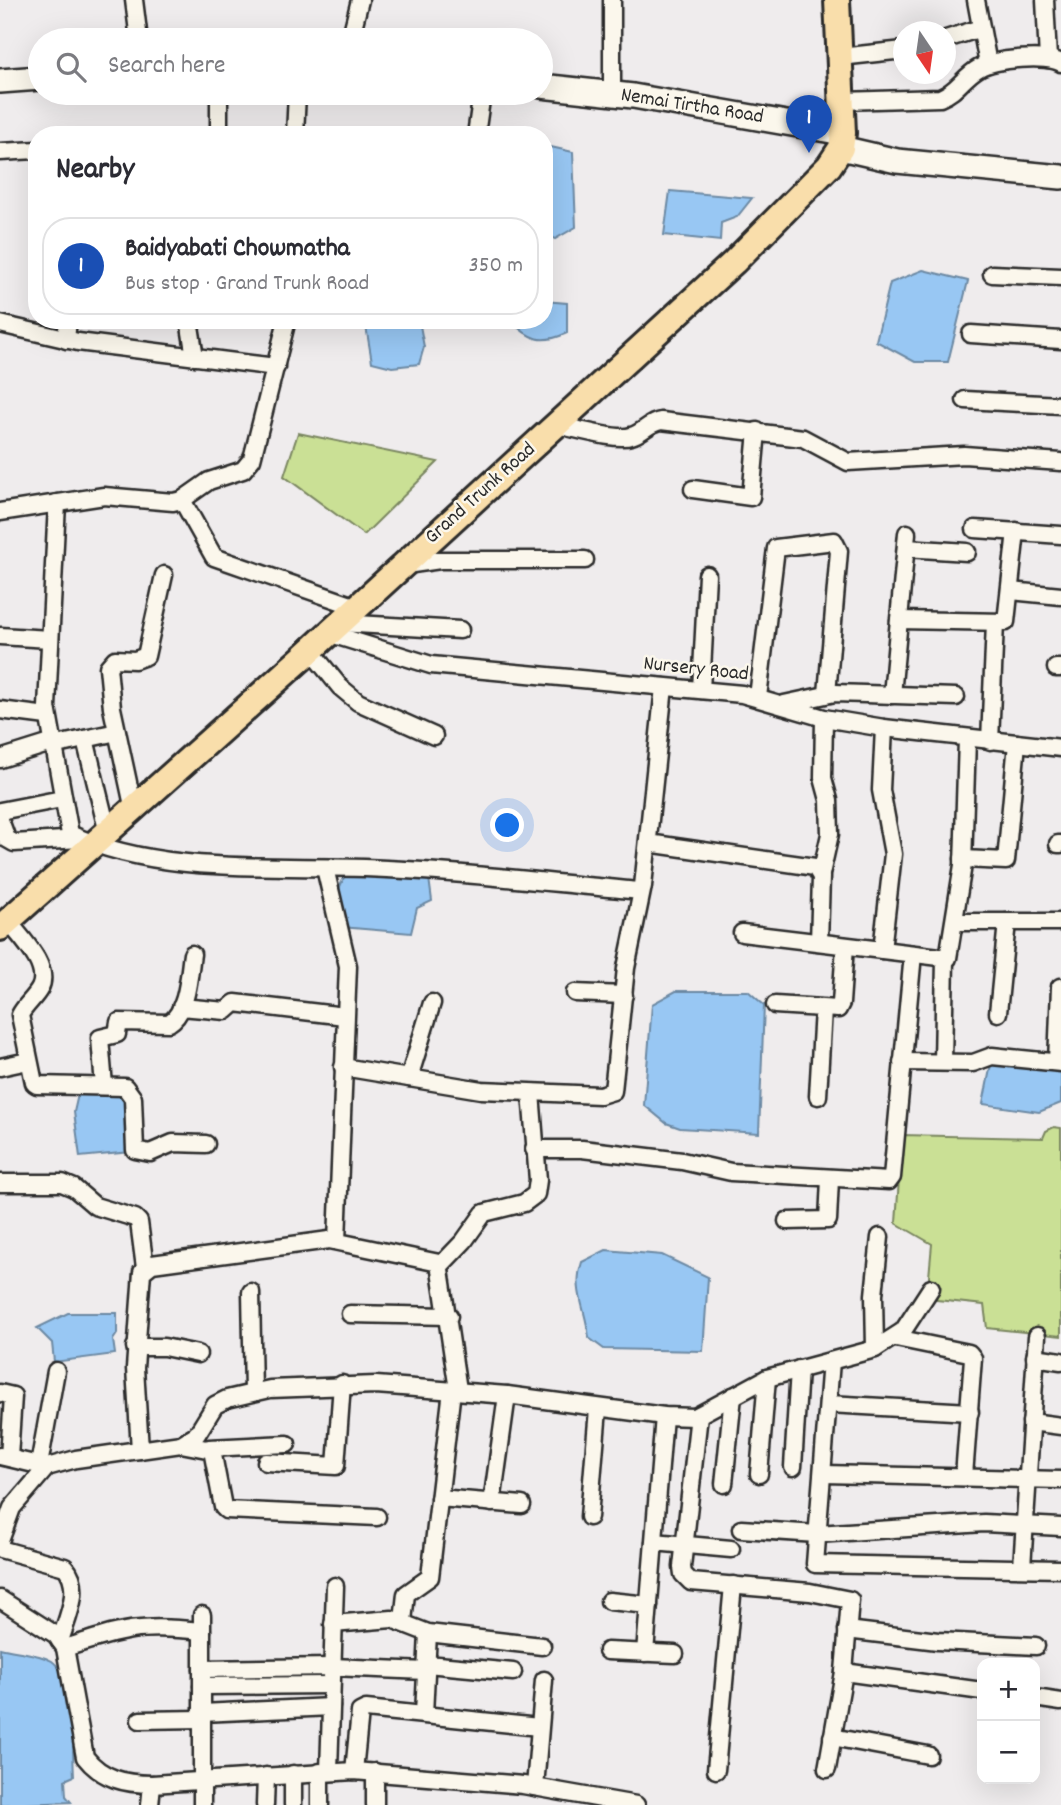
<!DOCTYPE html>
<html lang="en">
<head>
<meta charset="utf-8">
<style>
	:root { --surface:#fff; --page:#f2f2f3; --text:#2b2b33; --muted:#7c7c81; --line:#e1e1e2; --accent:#111827 }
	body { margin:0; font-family:Dekko,sans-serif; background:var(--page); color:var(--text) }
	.controls { position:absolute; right:21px; bottom:21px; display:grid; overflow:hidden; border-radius:14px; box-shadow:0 7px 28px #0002 }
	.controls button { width:63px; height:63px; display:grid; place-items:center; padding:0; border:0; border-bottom:2px solid var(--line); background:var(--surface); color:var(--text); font:35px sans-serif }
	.compass { position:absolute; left:893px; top:21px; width:63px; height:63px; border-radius:50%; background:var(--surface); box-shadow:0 7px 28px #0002; rotate:167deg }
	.you { position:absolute; left:508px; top:826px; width:24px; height:24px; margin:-18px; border:5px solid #fff; border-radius:50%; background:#1a73e8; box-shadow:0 0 0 10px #1a73e833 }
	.badge { display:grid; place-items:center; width:46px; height:46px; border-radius:50%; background:var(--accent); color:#fff; font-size:23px; font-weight:700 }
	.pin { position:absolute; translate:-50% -58px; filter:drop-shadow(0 2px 4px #0008) }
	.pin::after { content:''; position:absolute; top:37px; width:24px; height:21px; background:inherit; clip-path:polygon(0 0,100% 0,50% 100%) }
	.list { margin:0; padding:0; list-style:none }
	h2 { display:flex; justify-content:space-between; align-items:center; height:91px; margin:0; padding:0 28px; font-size:30px }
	h2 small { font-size:23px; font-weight:400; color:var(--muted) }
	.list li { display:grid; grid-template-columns:46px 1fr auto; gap:21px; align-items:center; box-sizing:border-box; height:98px; margin:0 14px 14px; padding:0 14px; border:2px solid var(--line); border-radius:28px }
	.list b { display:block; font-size:26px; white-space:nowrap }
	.list p { margin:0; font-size:23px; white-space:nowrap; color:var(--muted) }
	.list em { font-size:23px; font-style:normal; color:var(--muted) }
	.icon { flex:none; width:38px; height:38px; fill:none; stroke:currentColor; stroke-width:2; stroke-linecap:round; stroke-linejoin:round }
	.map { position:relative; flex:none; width:1061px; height:1805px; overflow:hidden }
	.search { position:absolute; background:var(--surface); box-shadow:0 7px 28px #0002; left:28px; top:28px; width:525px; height:77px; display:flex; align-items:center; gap:18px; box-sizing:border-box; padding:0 24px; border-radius:38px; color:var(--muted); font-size:26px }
	.panel { position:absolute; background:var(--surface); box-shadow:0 7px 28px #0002; left:28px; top:126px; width:525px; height:203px; border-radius:28px }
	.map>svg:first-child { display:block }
	.green { fill:#cae095; stroke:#7a8660; stroke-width:2 }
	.water { fill:#98c7f3; stroke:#6c89a3; stroke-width:2 }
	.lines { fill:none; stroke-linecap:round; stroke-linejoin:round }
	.street-casing { stroke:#2b2b2b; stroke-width:21 }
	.secondary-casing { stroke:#2b2b2b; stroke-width:28 }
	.primary-casing { stroke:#2b2b2b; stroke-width:30 }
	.street { stroke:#fbf7ec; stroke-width:16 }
	.secondary { stroke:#fbf7ec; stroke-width:23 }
	.primary { stroke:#f9deab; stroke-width:24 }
	.labels { text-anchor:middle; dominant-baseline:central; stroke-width:5; stroke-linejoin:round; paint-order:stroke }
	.street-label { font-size:21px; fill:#2b2b2b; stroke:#fbf7ec }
</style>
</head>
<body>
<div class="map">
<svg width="1061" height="1805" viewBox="0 0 1061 1805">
	<rect width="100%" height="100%" fill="#efeced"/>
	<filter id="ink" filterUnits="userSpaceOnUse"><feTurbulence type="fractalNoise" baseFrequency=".0143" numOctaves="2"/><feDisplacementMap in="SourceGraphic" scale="14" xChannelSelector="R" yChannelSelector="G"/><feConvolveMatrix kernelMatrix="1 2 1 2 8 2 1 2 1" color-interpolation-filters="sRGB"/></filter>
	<g filter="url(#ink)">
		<g class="green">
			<polygon points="298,433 438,462 364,535 284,476"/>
			<polygon points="1054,1127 1061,1128 1061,1336 987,1328 984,1305 937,1300 929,1277 932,1244 896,1223 902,1135 1043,1138 1046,1131"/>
		</g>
		<g class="water">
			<polygon points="551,147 573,152 576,227 555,239 544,233 544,150"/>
			<polygon points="670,191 752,198 737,217 721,223 720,241 664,235"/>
			<polygon points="923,270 968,281 948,362 915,362 876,341 890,283"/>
			<path d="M 544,301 L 567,303 L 567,333 C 541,345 530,340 510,320 L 544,320 Z"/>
			<polygon points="365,320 419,320 424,347 419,364 392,367 372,362"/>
			<polygon points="345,875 429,878 432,901 417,908 411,933 341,927 332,905"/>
			<polygon points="676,991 748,991 764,1005 759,1133 680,1128 666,1123 644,1105 652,1004"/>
			<polygon points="992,1059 1061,1068 1061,1103 1039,1112 983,1104"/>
			<polygon points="79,1090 126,1095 131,1152 80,1157 74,1112"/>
			<path d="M 606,1250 L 662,1255 L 708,1277 L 703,1351 L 604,1349 L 589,1338 C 586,1309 572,1289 582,1262 Z"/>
			<polygon points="68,1313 117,1313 117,1334 113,1340 115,1354 54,1362 52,1343 37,1328"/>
			<path d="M 0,1648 C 15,1652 39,1653 52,1661 C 76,1678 72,1749 74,1776 L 65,1780 L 66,1796 L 71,1802 L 0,1805 Z"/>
		</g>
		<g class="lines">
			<g class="street-casing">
				<g id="street">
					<polyline points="134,0 139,40"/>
					<polyline points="976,0 988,64"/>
					<polyline points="1045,0 1048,59"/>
					<polyline points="946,39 981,28"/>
					<polyline points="350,40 360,0"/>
					<polyline points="840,57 904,50"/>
					<polyline points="219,93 219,135"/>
					<polyline points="612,94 612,0"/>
					<path d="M 843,101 L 940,98 C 957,92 963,77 979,68 C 993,59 1048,54 1061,63"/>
					<polyline points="295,135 297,93"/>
					<polyline points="476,135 482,93"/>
					<polyline points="0,152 37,150"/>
					<polyline points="992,274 1061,277"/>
					<polyline points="189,320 195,357"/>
					<polyline points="0,324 78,342 276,367"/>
					<polyline points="971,334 1061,340"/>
					<polyline points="66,340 68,320"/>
					<polyline points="965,400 1061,405"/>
					<path d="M 557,425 C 574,428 616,441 631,436 C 643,433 648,423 661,421 L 803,438 L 848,462 L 964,455 L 1061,462"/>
					<polyline points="693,489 751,497 757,431"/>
					<polyline points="182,500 214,557 357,607"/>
					<path d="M 57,503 L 47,707 L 70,834 C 160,875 268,865 365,868 C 457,871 549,883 641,891"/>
					<polyline points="0,512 104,496 173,502 182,500 209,481 243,470 252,459 287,320"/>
					<polyline points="975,529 1061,535"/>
					<polyline points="906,548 967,552"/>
					<polyline points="406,565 440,560 585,560"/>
					<polyline points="1011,591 1061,596"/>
					<polyline points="899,620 1006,622 1016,531"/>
					<polyline points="339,623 460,630"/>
					<polyline points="328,633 431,665 742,694 824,718 884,728 1061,748"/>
					<polyline points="0,636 50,639"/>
					<polyline points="310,650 340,687 358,702 434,736"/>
					<polyline points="1056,668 1061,668"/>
					<polyline points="701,690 707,575"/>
					<polyline points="892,695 907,533"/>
					<polyline points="758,697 776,548 834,541 839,551 827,694"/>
					<polyline points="784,704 835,693 956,697"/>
					<polyline points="0,710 47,716"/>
					<polyline points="85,739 108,833"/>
					<polyline points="990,741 995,623"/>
					<polyline points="52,746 117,732"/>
					<polyline points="0,759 51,743"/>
					<polyline points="134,810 112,708 108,667 115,659 135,660 146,656 164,575"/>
					<polyline points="0,811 62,799"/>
					<polyline points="0,820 7,839 14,843 80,839"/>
					<polyline points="648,843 815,867 821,877 819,942"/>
					<polyline points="1058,844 1061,844"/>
					<polyline points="963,859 1006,861 1017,743"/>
					<polyline points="325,868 348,966 337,1241"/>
					<polyline points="821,874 830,834 829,800 823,778 824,718"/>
					<path d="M 8,921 C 20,937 51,966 40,988 C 35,998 25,1005 20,1015 L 34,1083 L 37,1085 L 125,1087 L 133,1098 L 135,1150 L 150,1153 L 173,1143 L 206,1144"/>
					<polyline points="955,922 1061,922"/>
					<polyline points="742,933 948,958 963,865 967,739"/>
					<polyline points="882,950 893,854 881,790 884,728"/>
					<polyline points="575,993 624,995"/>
					<polyline points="775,1005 838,1009 841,1003 845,946"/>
					<polyline points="181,1007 226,1011 235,1003 345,1016"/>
					<polyline points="998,1013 1007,922"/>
					<polyline points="902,1062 973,1063 992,1056 1061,1063"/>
					<polyline points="943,1062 945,959"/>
					<polyline points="1057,1062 1060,987"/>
					<polyline points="0,1067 28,1061"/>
					<polyline points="343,1067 481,1090 600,1095 613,1091 626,968 643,886 664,687"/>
					<polyline points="409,1078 432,1003"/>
					<path d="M 104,1086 L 100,1038 L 117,1034 L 119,1022 L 169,1023 C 188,1012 189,973 192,954"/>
					<polyline points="818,1096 823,1009"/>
					<polyline points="534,1149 582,1149 682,1161 731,1172 889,1181 892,1177 913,954"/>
					<polyline points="0,1183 62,1183 74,1188 95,1206 135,1218 139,1222 145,1268"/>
					<polyline points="787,1221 828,1220 830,1179"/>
					<polyline points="441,1265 464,1241 484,1213 524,1203 536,1194 538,1180 531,1093"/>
					<polyline points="251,1292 253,1392"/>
					<polyline points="350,1314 449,1316"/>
					<polyline points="896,1338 969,1353 973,1358 964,1476"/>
					<polyline points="135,1347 164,1347 198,1354"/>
					<polyline points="875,1349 874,1295 880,1237"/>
					<polyline points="1035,1357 1061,1361"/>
					<polyline points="831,1361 815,1564 1061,1569"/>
					<polyline points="0,1393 13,1396 9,1457"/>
					<polyline points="829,1404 970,1412"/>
					<polyline points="699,1415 682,1567 683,1574 691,1582 810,1592 850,1600 844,1672 827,1769"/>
					<polyline points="1031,1422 1061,1426"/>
					<polyline points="181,1444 212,1450 223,1507 226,1510 377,1517"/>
					<polyline points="209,1448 287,1444"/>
					<polyline points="140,1450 135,1368 142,1272 152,1264 329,1240 439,1263 458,1390"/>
					<polyline points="0,1456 47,1467"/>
					<polyline points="266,1462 336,1466 342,1384"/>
					<polyline points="39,1465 56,1371"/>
					<polyline points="793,1467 799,1369"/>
					<polyline points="759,1474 767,1378"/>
					<polyline points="825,1474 1061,1480"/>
					<polyline points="724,1484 733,1396"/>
					<polyline points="439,1498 522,1505"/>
					<polyline points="492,1503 507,1395"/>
					<polyline points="589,1517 598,1409"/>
					<polyline points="741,1529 817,1534 984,1523 1061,1527"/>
					<polyline points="0,1541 12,1508 47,1467 76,1459 181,1444 197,1434 215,1405 227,1399 270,1389 376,1385 507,1395 664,1416 695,1417 767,1378 875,1349 903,1331 931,1288"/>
					<polyline points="654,1542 731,1549"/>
					<path d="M 0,1549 L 65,1567 C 83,1587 67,1618 60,1641"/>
					<polyline points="1022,1567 1037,1336"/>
					<path d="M 0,1599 L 56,1635 L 65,1648 L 85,1757 C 102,1779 125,1784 152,1784 L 354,1771 L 523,1785 L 636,1805"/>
					<polyline points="609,1601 649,1605"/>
					<polyline points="202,1615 202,1805"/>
					<polyline points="403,1621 406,1594 430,1577 452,1390"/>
					<polyline points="333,1624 392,1619 428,1633 542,1646"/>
					<polyline points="847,1630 938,1641 1036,1646"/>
					<path d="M 65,1648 C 123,1629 141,1624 202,1631"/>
					<polyline points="607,1651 675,1654"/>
					<polyline points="645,1653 664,1416"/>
					<polyline points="427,1664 513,1672"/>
					<polyline points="202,1669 332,1667 426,1671"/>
					<polyline points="844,1672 982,1691"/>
					<polyline points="202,1686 331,1685"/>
					<polyline points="1035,1698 1061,1702"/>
					<polyline points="202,1713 331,1707"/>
					<polyline points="424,1714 428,1633"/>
					<polyline points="140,1720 202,1719"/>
					<polyline points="832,1737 928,1755"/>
					<polyline points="716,1770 733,1585"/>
					<polyline points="329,1771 335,1586"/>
					<polyline points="354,1771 360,1712 366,1709 539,1727"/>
					<polyline points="535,1787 544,1680"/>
					<polyline points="150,1805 152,1784"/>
					<polyline points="265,1805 266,1776"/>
					<polyline points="293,1805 293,1774"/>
					<polyline points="320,1805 320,1772"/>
					<polyline points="375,1805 375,1772"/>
				</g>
			</g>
			<g class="secondary-casing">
				<g id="secondary">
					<polyline points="0,81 40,78"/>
					<polyline points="541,86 633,96 843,133"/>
					<polyline points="841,148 897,161 1061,177"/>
				</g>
			</g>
			<g class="primary-casing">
				<polyline id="primary" points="0,928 302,658 734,262 829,166 841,148 843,133 837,0"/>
			</g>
			<use href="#street" class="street"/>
			<use href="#secondary" class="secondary"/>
			<use href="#primary" class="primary"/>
		</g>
	</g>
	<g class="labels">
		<g class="street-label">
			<text transform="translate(692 107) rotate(9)">Nemai Tirtha Road</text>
			<text transform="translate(481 494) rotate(-42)">Grand Trunk Road</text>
			<text transform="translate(696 670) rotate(6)">Nursery Road</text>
		</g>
	</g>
</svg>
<div class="controls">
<button>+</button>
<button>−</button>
</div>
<svg class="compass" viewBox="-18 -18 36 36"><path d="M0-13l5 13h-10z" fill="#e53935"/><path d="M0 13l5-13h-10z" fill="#7c7c81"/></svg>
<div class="you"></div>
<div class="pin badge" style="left:809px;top:153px;background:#1a4fb4">1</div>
<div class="search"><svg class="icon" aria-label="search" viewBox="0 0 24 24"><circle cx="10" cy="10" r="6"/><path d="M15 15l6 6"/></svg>Search here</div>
<section class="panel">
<h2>Nearby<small></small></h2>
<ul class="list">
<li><span class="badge" style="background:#1a4fb4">1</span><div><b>Baidyabati Chowmatha</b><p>Bus stop · Grand Trunk Road</p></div><em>350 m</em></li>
</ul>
</section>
</div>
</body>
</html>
